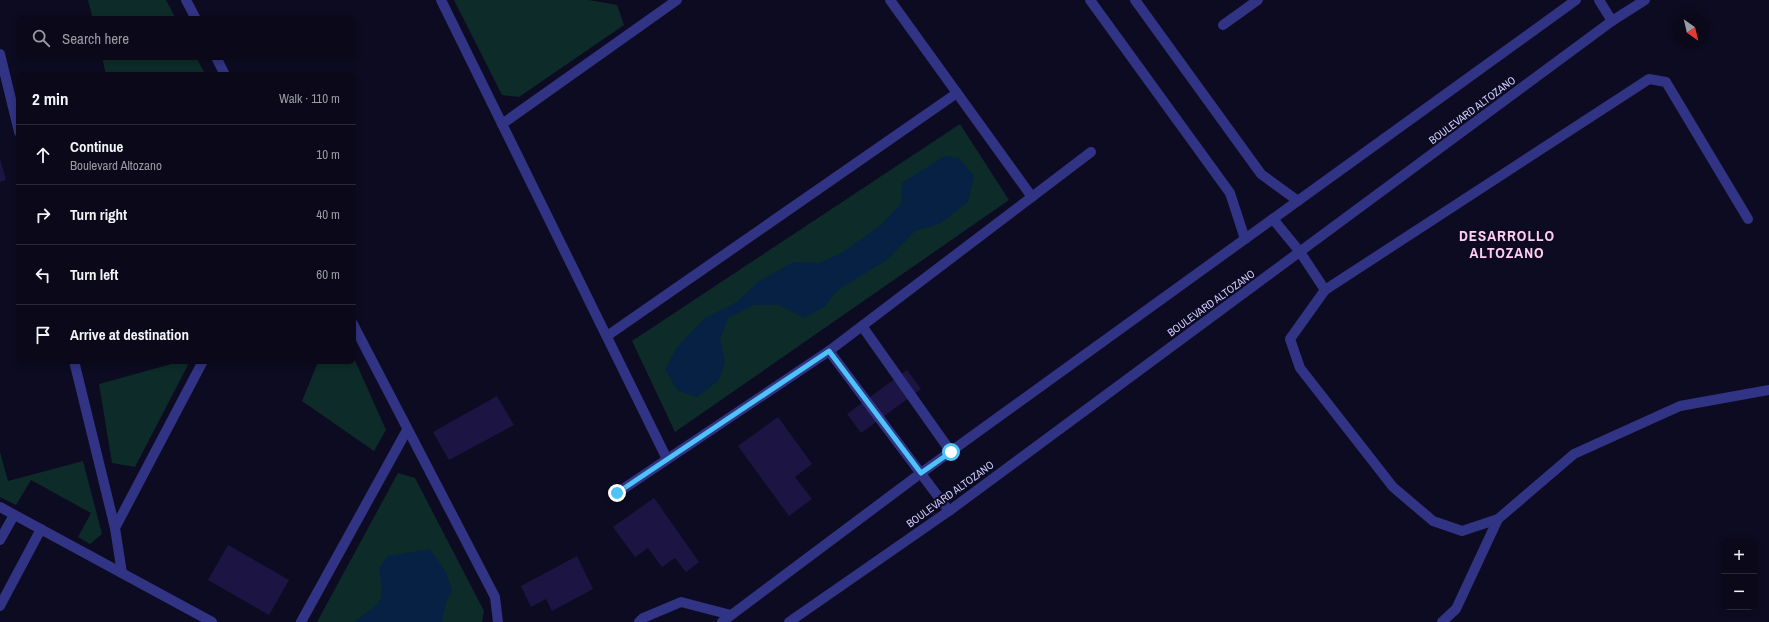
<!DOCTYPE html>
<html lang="en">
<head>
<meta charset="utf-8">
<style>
	:root { --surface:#0a0819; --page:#131122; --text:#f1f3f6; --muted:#999aa2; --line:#2a2938 }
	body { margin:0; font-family:"Archivo Narrow",sans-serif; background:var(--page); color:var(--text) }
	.controls { position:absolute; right:12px; bottom:12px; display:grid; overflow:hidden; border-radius:8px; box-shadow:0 2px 6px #0003 }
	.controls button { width:36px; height:36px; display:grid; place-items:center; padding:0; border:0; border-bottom:1px solid var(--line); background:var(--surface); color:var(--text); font:20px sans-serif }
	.compass { position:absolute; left:1673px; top:12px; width:36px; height:36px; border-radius:50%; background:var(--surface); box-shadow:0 2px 6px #0003; rotate:146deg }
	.stop { position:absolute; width:12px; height:12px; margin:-9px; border:3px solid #4fc3f7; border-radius:50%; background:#fff }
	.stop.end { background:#4fc3f7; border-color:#fff; box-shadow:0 1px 4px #0008 }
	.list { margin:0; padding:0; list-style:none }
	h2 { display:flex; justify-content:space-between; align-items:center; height:52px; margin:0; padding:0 16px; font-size:17px }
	h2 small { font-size:13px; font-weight:400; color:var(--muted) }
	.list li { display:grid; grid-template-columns:26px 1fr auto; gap:12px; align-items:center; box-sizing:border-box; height:60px; padding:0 16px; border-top:1px solid var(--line) }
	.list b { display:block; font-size:15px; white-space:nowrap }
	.list p { margin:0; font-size:13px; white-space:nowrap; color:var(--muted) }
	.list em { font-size:13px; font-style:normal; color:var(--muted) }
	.icon { flex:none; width:22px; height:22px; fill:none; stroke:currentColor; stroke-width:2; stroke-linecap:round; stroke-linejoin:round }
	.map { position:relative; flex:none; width:1769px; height:622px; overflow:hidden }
	.search { position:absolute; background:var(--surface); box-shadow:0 2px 6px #0003; left:16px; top:16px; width:340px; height:44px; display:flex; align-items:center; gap:10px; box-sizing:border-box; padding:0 14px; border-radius:8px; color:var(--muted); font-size:15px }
	.panel { position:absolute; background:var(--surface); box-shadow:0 2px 6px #0003; left:16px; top:72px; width:340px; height:292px; border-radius:8px }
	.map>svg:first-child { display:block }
	.green { fill:#0d2b28 }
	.water { fill:#072144 }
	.building { fill:#1c1543 }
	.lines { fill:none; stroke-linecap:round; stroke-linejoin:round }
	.minor { stroke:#313384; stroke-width:10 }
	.route { stroke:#4fc3f7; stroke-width:5 }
	.labels { text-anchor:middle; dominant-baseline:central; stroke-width:4; stroke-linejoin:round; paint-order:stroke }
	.street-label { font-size:11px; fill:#cecbff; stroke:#0d0b21 }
	.district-label { font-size:15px; font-weight:bold; letter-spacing:1px; fill:#ffcdef; stroke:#0d0b21 }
</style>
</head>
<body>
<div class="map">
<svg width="1769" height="622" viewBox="0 0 1769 622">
	<rect width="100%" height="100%" fill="#0d0b21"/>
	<g class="green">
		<polygon points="88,0 166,0 176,19 93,19"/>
		<polygon points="454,0 589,0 617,5 624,25 519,97 502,95"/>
		<polygon points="102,57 196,57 204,72 199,75 106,75"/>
		<polygon points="960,124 1009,200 675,432 632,341"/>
		<polygon points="353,356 386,430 374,451 302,401 318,362 316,361 353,361"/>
		<polygon points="175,361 190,361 135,467 112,463 99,384 175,363"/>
		<polygon points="0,452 8,481 83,461 102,534 90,544 78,537 91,513 31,480 16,505 0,497"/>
		<polygon points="398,473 415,478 484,611 482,622 317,622"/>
	</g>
	<g class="water">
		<polygon points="945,156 959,158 974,176 968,202 939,224 915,231 888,259 838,290 824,307 804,318 779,305 754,305 728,318 720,339 725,363 718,381 697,397 678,391 665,369 678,346 705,318 737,302 759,281 794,262 819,263 843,252 881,225 901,204 902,183"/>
		<path d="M 430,549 L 446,572 L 452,590 L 446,603 L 442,622 L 356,622 L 356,620 C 384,601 384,602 379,568 L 387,556 Z"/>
	</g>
	<g class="building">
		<polygon points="0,159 6,180 0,182"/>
		<polygon points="907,370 921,389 861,433 847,414"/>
		<polygon points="497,396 514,425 449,460 433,432"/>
		<polygon points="778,417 812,464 795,477 812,499 789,516 738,446"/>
		<polygon points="654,498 699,562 686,572 675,558 662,567 648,548 635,557 613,527"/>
		<polygon points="228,545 289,580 269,615 208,580"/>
		<polygon points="577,556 593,589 552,611 546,599 531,607 521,586"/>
	</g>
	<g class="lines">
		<g class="minor">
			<polyline points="186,0 196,19"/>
			<polyline points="441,0 667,459"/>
			<polyline points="890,0 1032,197"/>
			<polyline points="1090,0 1230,193 1245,239"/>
			<polyline points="1135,0 1261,174 1298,201"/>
			<polyline points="1599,0 1612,21"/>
			<polyline points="1223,25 1258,0"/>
			<polyline points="0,54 19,132"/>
			<polyline points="216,57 225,75"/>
			<polyline points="502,124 677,0"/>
			<polyline points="1273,219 1300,252 1325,290 1649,79 1666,82 1748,219"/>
			<polyline points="1325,290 1290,339 1300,368 1393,487 1433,521 1462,531 1498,519 1574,454 1680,406 1769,390"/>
			<polyline points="353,324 495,597 498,622"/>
			<polyline points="862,326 951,452"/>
			<polyline points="607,336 957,93"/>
			<polyline points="829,351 949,511"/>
			<polyline points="74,361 115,528 122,573"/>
			<polyline points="617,493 829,351 1091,152"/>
			<polyline points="0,507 212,622"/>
			<polyline points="115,528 203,361"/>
			<polyline points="0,540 14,515"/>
			<polyline points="0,606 41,529"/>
			<polyline points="301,622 407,430"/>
			<polyline points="639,622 643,618 681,602 731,615"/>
			<polyline points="722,622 921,473 1576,0"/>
			<polyline points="789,622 949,511 1612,21 1645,0"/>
			<polyline points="1442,622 1456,609 1498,519"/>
		</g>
	</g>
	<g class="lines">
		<polyline class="route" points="617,493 829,351 921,473 951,452"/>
	</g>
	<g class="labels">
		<g class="street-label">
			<text transform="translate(1472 110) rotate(-37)">BOULEVARD ALTOZANO</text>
			<text transform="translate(1211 303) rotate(-36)">BOULEVARD ALTOZANO</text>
			<text transform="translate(950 494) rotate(-36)">BOULEVARD ALTOZANO</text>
		</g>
		<g class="district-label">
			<text x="1507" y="235">DESARROLLO<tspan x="1507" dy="17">ALTOZANO</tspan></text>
		</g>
	</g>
</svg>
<div class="controls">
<button>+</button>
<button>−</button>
</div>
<svg class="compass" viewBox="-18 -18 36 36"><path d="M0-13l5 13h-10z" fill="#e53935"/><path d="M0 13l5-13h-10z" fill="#999aa2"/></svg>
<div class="stop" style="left:951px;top:452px"></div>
<div class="stop end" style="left:617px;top:493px"></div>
<div class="search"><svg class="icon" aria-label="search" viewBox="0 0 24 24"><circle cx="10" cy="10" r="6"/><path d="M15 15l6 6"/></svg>Search here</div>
<section class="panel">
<h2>2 min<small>Walk · 110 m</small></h2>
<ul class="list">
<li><svg class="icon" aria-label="ahead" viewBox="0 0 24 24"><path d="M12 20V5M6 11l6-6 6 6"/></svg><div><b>Continue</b><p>Boulevard Altozano</p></div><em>10 m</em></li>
<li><svg class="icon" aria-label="right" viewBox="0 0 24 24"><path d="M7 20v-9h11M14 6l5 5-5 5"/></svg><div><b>Turn right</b></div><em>40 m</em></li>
<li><svg class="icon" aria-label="left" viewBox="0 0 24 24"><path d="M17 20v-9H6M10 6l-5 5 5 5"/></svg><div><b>Turn left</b></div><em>60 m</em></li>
<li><svg class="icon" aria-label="arrive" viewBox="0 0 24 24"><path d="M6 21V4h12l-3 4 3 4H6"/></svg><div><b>Arrive at destination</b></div></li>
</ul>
</section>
</div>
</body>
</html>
